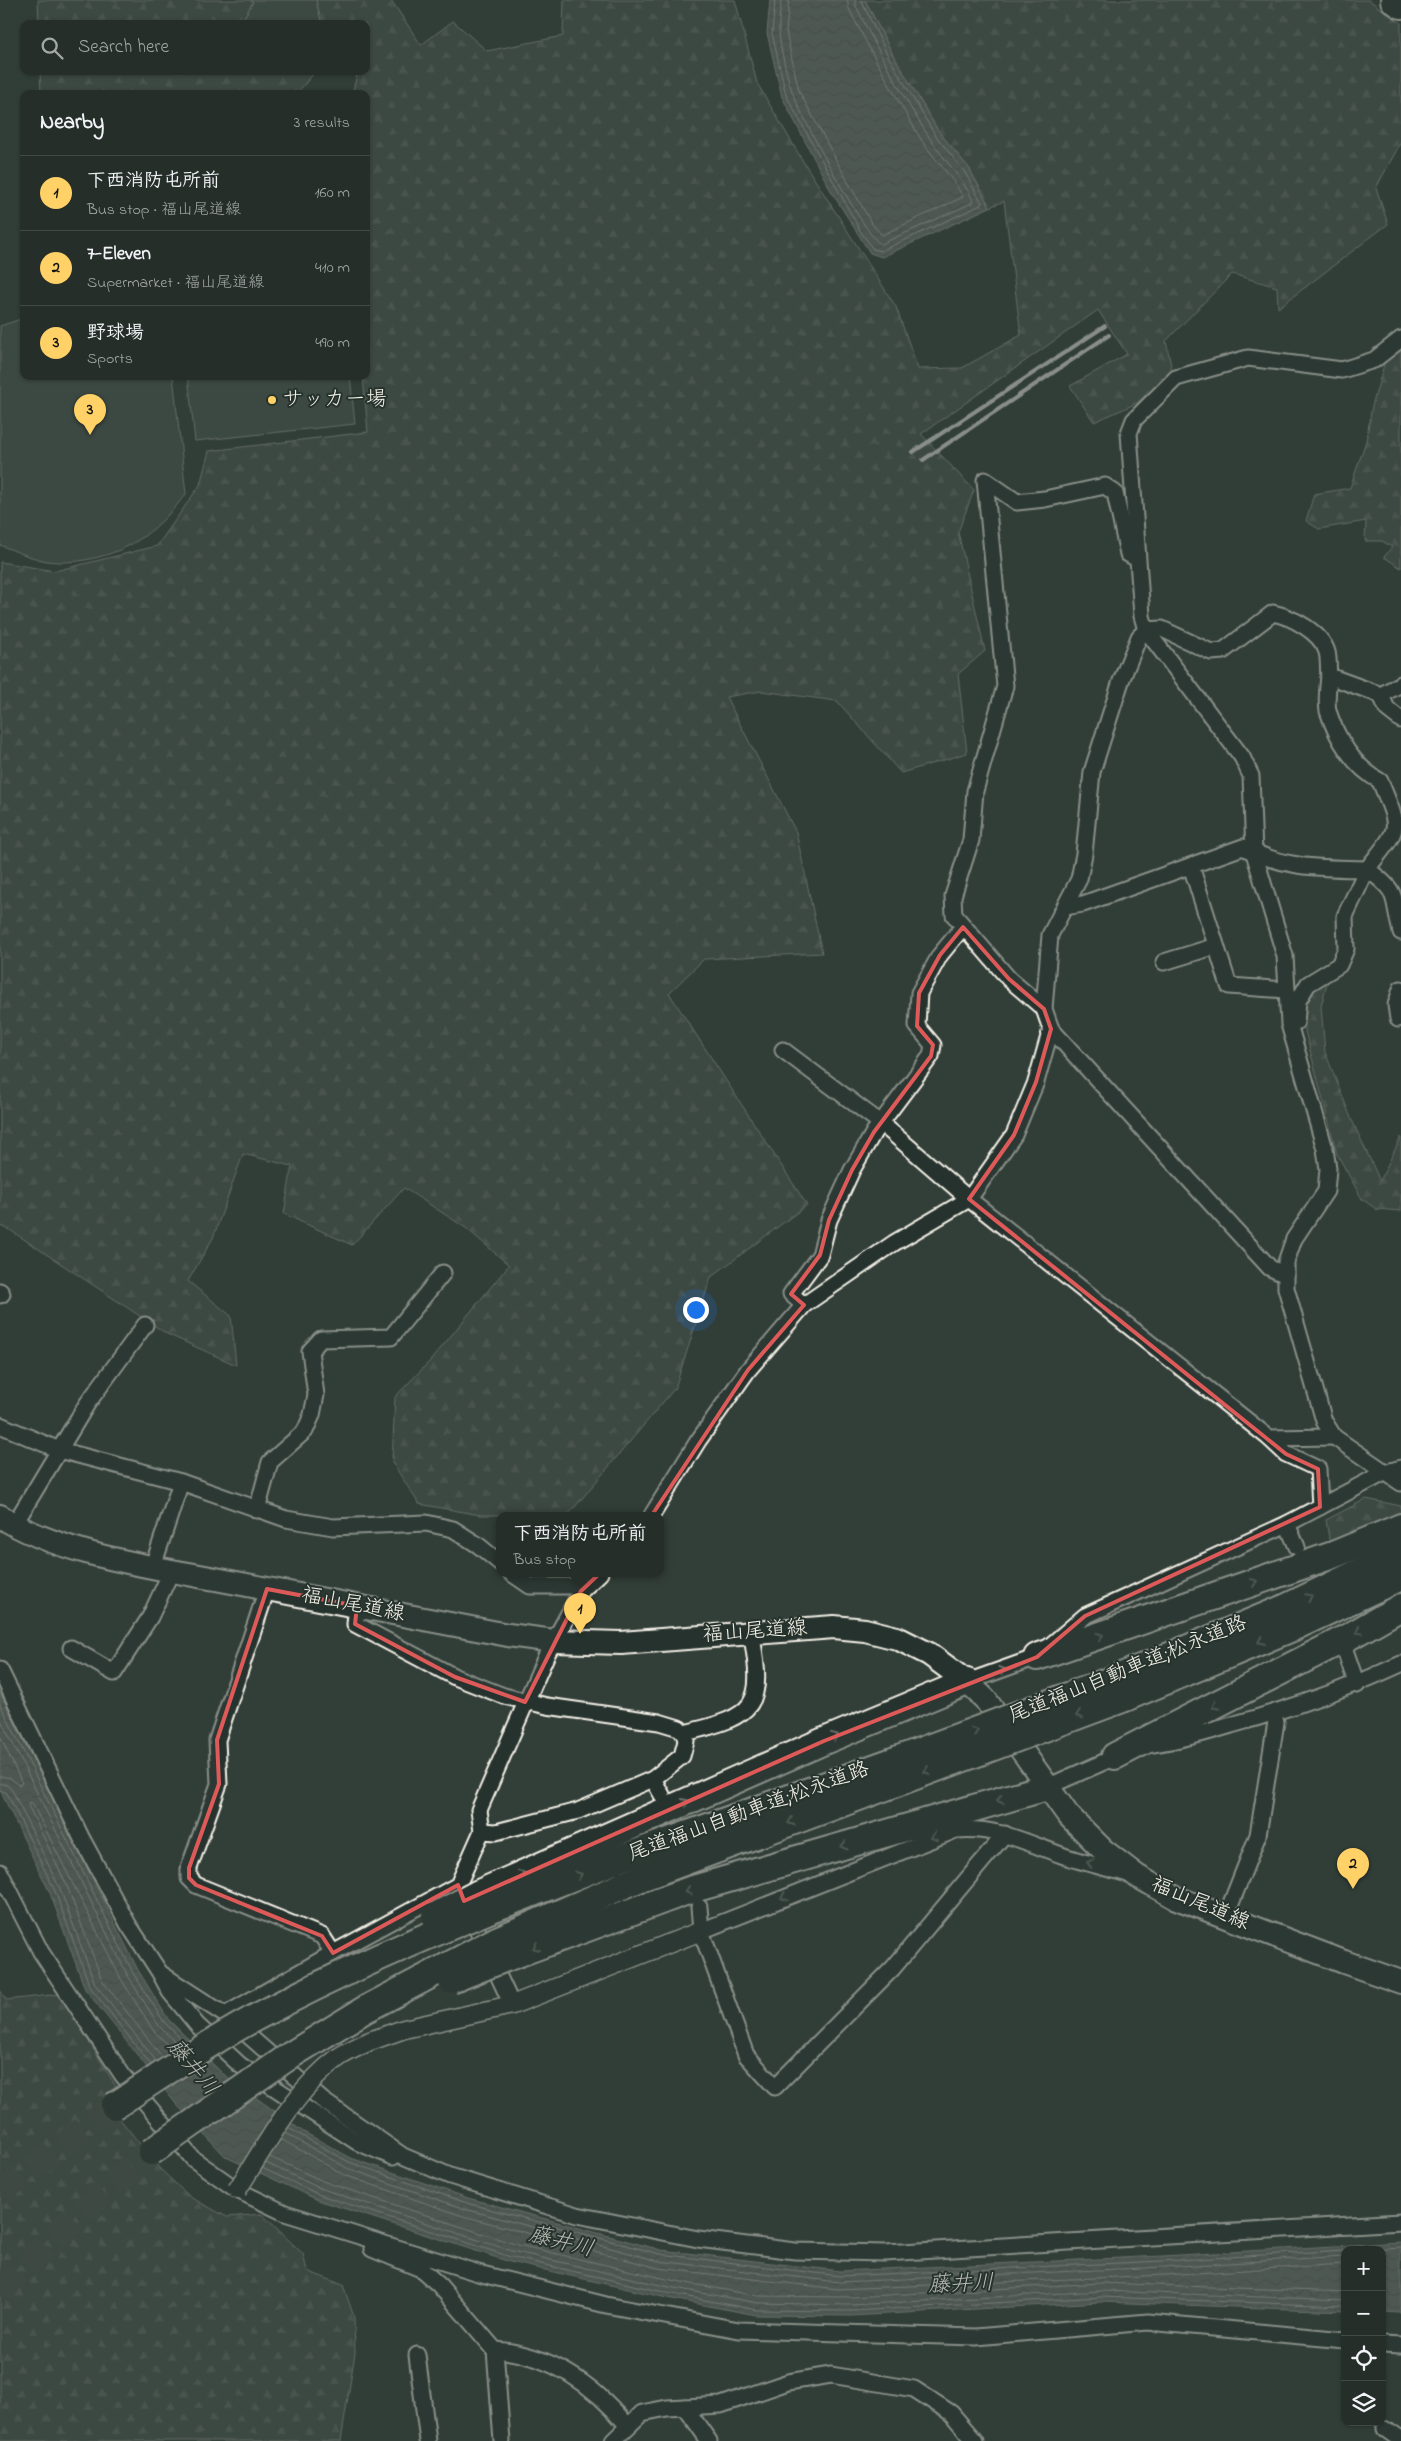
<!DOCTYPE html>
<html lang="en">
<head>
<meta charset="utf-8">
<style>
	:root { --surface:#262e2a; --page:#323a36; --text:#f1f3f6; --muted:#a4a8a8; --line:#424a47; --accent:#ffd166 }
	body { margin:0; font-family:"Indie Flower","Klee One",sans-serif; background:var(--page); color:var(--text) }
	.controls { position:absolute; right:15px; bottom:15px; display:grid; overflow:hidden; border-radius:10px; box-shadow:0 1px 4px #0004 }
	.controls button { width:45px; height:45px; display:grid; place-items:center; padding:0; border:0; border-bottom:1px solid var(--line); background:var(--surface); color:var(--text); font:25px sans-serif }
	.you { position:absolute; left:695px; top:1309px; width:18px; height:18px; margin:-12px; border:4px solid #fff; border-radius:50%; background:#1a73e8; box-shadow:0 0 0 8px #1a73e833 }
	.badge { display:grid; place-items:center; width:32px; height:32px; border-radius:50%; background:var(--accent); color:#111; font-size:16px; font-weight:700 }
	.pin { position:absolute; translate:-50% -41px; filter:drop-shadow(0 1px 2px #0008) }
	.pin::after { content:''; position:absolute; top:26px; width:18px; height:15px; background:inherit; clip-path:polygon(0 0,100% 0,50% 100%) }
	.popup { position:absolute; left:496px; top:1512px; width:168px; height:65px; box-sizing:border-box; display:grid; place-content:center; border-radius:10px; background:var(--surface); filter:drop-shadow(0 1px 4px #0005); font-size:16px; white-space:nowrap; color:var(--muted) }
	.popup b { font-size:19px; color:var(--text) }
	.popup::after { content:''; position:absolute; left:50%; top:100%; margin-left:-10px; border:10px solid transparent; border-top-color:var(--surface) }
	.list { margin:0; padding:0; list-style:none }
	h2 { display:flex; justify-content:space-between; align-items:center; height:65px; margin:0; padding:0 20px; font-size:21px }
	h2 small { font-size:16px; font-weight:400; color:var(--muted) }
	.list li { display:grid; grid-template-columns:32px 1fr auto; gap:15px; align-items:center; box-sizing:border-box; height:75px; padding:0 20px; border-top:1px solid var(--line) }
	.list b { display:block; font-size:19px; white-space:nowrap }
	.list p { margin:0; font-size:16px; white-space:nowrap; color:var(--muted) }
	.list em { font-size:16px; font-style:normal; color:var(--muted) }
	.icon { flex:none; width:28px; height:28px; fill:none; stroke:currentColor; stroke-width:2; stroke-linecap:round; stroke-linejoin:round }
	.map { position:relative; flex:none; width:1401px; height:2441px; overflow:hidden }
	.search { position:absolute; background:var(--surface); box-shadow:0 1px 4px #0004; left:20px; top:20px; width:350px; height:55px; display:flex; align-items:center; gap:12px; box-sizing:border-box; padding:0 18px; border-radius:10px; color:var(--muted); font-size:19px }
	.panel { position:absolute; background:var(--surface); box-shadow:0 1px 4px #0004; left:20px; top:90px; width:350px; height:290px; border-radius:10px }
	.map>svg:first-child { display:block }
	.grass { fill:#4c564f; stroke:#a0a49c }
	.forest { fill:url(#forest-firs); stroke:#a0a49c }
	.water { fill:url(#water-waves); stroke:#a6a9a1 }
	.lines { fill:none; stroke-linecap:round; stroke-linejoin:round }
	.shore { stroke:#c0c1b9; stroke-width:1 }
	.minor-tunnel { stroke:#4f5952; stroke-width:15; stroke-dasharray:15 8; stroke-linecap:butt }
	.motorway-tunnel { stroke:#4f5952; stroke-width:26; stroke-dasharray:26 13; stroke-linecap:butt }
	.minor-casing { stroke:#f4f1e8; stroke-width:19 }
	.tertiary-casing { stroke:#f4f1e8; stroke-width:21 }
	.primary-casing { stroke:#f4f1e8; stroke-width:26 }
	.motorway-casing { stroke:#f4f1e8; stroke-width:30 }
	.minor { stroke:#26332d; stroke-width:15 }
	.tertiary { stroke:#26332d; stroke-width:18 }
	.primary { stroke:#26332d; stroke-width:22 }
	.motorway { stroke:#26332d; stroke-width:26 }
	.rail { stroke:#f4f1e8; stroke-width:4 }
	.tertiary-bridge-casing { stroke:#f4f1e8; stroke-width:21; stroke-linecap:butt }
	.motorway-bridge-casing { stroke:#f4f1e8; stroke-width:30; stroke-linecap:butt }
	.tertiary-bridge { stroke:#26332d; stroke-width:18 }
	.motorway-bridge { stroke:#26332d; stroke-width:26 }
	.oneway { stroke:#6e766e }
	.marked { fill:none; stroke:#de5a58; stroke-width:4; stroke-linejoin:round }
	.poi-dot { fill:#ffd166; stroke:#26332d; stroke-width:2 }
	.labels { text-anchor:middle; dominant-baseline:central; stroke-width:4; stroke-linejoin:round; paint-order:stroke }
	.poi-label { font-size:21px; fill:#f4f1e8; stroke:#26332d; text-anchor:start }
	.street-label { font-size:21px; fill:#f4f1e8; stroke:#26332d }
	.water-label { font-size:22px; font-style:italic; fill:#babbb3; stroke:#26332d }
</style>
</head>
<body>
<div class="map">
<svg width="1401" height="2441" viewBox="0 0 1401 2441">
	<defs>
		<pattern id="forest-firs" width="22" height="20" patternUnits="userSpaceOnUse" patternTransform="scale(1.25)"><rect width="22" height="20" fill="#4c564f"/><path d="M5 1l3.5 6h-7zM16 11l3.5 6h-7z" fill="#666f68"/></pattern>
		<pattern id="water-waves" width="16" height="10" patternUnits="userSpaceOnUse" patternTransform="scale(1.25)"><rect width="16" height="10" fill="#727972"/><path d="M0 5q4-4 8 0t8 0" fill="none" stroke="#60635e"/></pattern>
	</defs>
	<rect width="100%" height="100%" fill="#323e38"/>
	<filter id="ink" filterUnits="userSpaceOnUse"><feTurbulence type="fractalNoise" baseFrequency=".02" numOctaves="2"/><feDisplacementMap in="SourceGraphic" scale="10" xChannelSelector="R" yChannelSelector="G"/><feConvolveMatrix kernelMatrix="1 2 1 2 8 2 1 2 1" color-interpolation-filters="sRGB"/></filter>
	<g filter="url(#ink)">
		<g class="grass">
			<polygon points="250,0 316,0 322,24 240,24 253,2"/>
			<path d="M 24,318 L 24,376 L 173,376 L 186,494 C 158,529 134,550 90,559 C 77,562 60,563 47,561 C 31,558 15,551 0,545 L 0,326 Z"/>
			<polygon points="188,376 350,376 355,424 195,441"/>
		</g>
		<g class="forest">
			<polygon points="38,0 250,0 253,2 240,24 39,24"/>
			<polygon points="316,0 391,0 421,45 453,21 487,51 563,36 564,0 735,0 757,83 801,158 896,307 918,369 962,368 1021,335 1004,201 990,207 969,168 939,132 892,53 865,0 1369,0 1401,23 1401,142 1376,188 1388,224 1278,308 1277,287 1232,274 1166,341 1172,371 1137,403 1094,422 1070,386 1127,354 1098,310 921,434 974,490 958,532 985,651 958,674 967,753 901,773 837,701 761,691 726,697 796,832 822,953 704,959 669,993 807,1205 711,1277 675,1388 568,1515 480,1515 419,1504 392,1462 395,1397 431,1360 509,1265 466,1228 404,1188 352,1245 284,1214 292,1166 243,1154 213,1238 188,1281 231,1316 236,1365 167,1334 10,1230 0,1226 0,562 55,571 157,546 200,485 209,451 368,432 363,376 366,376 366,94 352,94 358,71 366,71 366,24 322,24"/>
			<polygon points="40,71 316,71 296,94 41,94"/>
			<polygon points="1401,347 1401,568 1384,557 1392,547 1382,541 1365,541 1366,521 1319,529 1306,521 1314,494 1350,488 1366,441 1372,406 1386,358"/>
			<polygon points="1328,980 1321,1006 1325,1052 1351,1118 1380,1181 1401,1137 1401,1211 1376,1209 1362,1199 1337,1154 1305,1031 1305,1002 1314,988"/>
			<polygon points="1366,1499 1401,1506 1401,1514 1330,1545 1326,1520"/>
			<polygon points="0,1990 6,2000 60,1994 117,2088 103,2098 160,2169 190,2197 227,2217 262,2214 303,2254 307,2271 343,2285 354,2317 355,2353 341,2441 0,2441"/>
		</g>
		<g class="water">
			<polygon points="770,0 865,0 892,53 939,132 969,168 990,207 882,257 870,253 831,191 782,97 767,33"/>
			<polygon points="0,1693 138,1970 168,2019 222,2073 302,2131 351,2158 468,2198 661,2250 840,2271 1163,2256 1401,2242 1401,2313 1382,2312 1382,2250 1345,2250 1345,2311 1101,2302 851,2316 756,2315 667,2298 510,2262 318,2200 226,2157 176,2104 85,1989 50,1893 0,1790"/>
		</g>
		<g class="lines">
			<g class="shore">
				<polyline points="775,0 772,33 786,95 861,232 873,249 881,251 981,205 982,203 964,171 935,135 888,56 861,0"/>
				<path d="M 781,0 C 781,10 778,20 779,30 C 779,44 788,81 793,94 C 800,114 867,240 881,244 L 972,203 L 973,200 C 961,176 943,159 929,137 C 902,95 878,51 856,6 L 855,0"/>
				<path d="M 789,0 L 786,32 L 799,91 L 848,182 L 872,224 L 882,235 L 963,197 C 952,176 935,160 922,141 C 896,98 872,54 849,9 L 847,0"/>
				<polyline points="0,1704 133,1973 164,2022 185,2043"/>
				<polyline points="0,1718 128,1976 159,2026 179,2046"/>
				<polyline points="0,1736 22,1783 19,1785 10,1778 0,1776"/>
				<polyline points="0,1783 7,1785 12,1790 60,1889 95,1984 156,2061"/>
				<polyline points="0,1790 7,1793 55,1891 90,1987 151,2065"/>
				<polyline points="162,2057 102,1980 67,1886 28,1805 29,1802 32,1803 121,1979 153,2030 173,2050"/>
				<polyline points="288,2128 349,2162 467,2203 660,2254 840,2276 1163,2261 1345,2250"/>
				<polyline points="285,2133 347,2168 465,2209 659,2261 839,2282 1163,2267 1345,2256"/>
				<polyline points="281,2139 344,2175 463,2216 658,2268 838,2289 1164,2275 1345,2264"/>
				<polyline points="270,2157 325,2182 514,2244 671,2280 758,2296 851,2297 1101,2283 1345,2292"/>
				<polyline points="266,2163 322,2189 512,2251 669,2287 758,2303 851,2305 1101,2291 1345,2300"/>
				<polyline points="262,2168 320,2195 511,2257 668,2293 757,2310 851,2311 1101,2297 1345,2306"/>
				<polyline points="1350,2250 1401,2247"/>
			</g>
			<polyline class="minor-tunnel" points="1303,1559 1343,1648"/>
			<g class="motorway-tunnel">
				<polyline points="0,2192 114,2106"/>
				<polyline points="0,2292 74,2218 151,2152"/>
			</g>
			<g class="minor-casing">
				<g id="minor">
					<polyline points="1401,339 1374,360 1342,370 1248,358 1176,378 1134,420 1129,433 1142,616 1146,630 1242,757 1251,776 1254,853 1285,956 1289,1024 1325,1149 1328,1169 1326,1191 1294,1239 1286,1262 1286,1288 1324,1421 1334,1437 1401,1483"/>
					<polyline points="1381,695 1387,709 1401,720"/>
					<polyline points="1191,866 1229,986 1287,990"/>
					<path d="M 1065,907 L 1083,904 L 1243,847 C 1285,869 1321,868 1367,869 C 1401,825 1401,833 1380,781 C 1354,767 1337,739 1328,711 C 1326,701 1328,687 1329,676"/>
					<polyline points="1164,962 1216,946"/>
					<polyline points="1044,1009 1009,979 954,915 953,896 971,840 975,791 1005,686 985,480 1017,502 1045,499 1105,486 1115,493 1128,554 1137,559"/>
					<polyline points="1398,1019 1396,1005 1401,989"/>
					<path d="M 1296,1022 L 1298,1001 L 1308,984 L 1339,965 L 1346,949 L 1345,916 L 1367,869 C 1401,894 1391,894 1401,932"/>
					<polyline points="783,1050 882,1124 969,1199 1269,1438 1286,1454 1318,1469 1320,1507"/>
					<path d="M 1286,1275 L 1270,1268 L 1051,1029 L 1044,1009 L 1050,935 L 1079,879 L 1084,854 L 1092,772 L 1121,681 L 1139,637 L 1146,630 L 1162,629 L 1211,652 L 1223,651 L 1273,613 C 1292,617 1321,632 1327,652 C 1329,659 1328,669 1329,676 L 1381,695 L 1401,684"/>
					<polyline points="0,1291 2,1294 0,1295"/>
					<polyline points="804,1305 791,1294 820,1255 829,1220 852,1170 874,1132 931,1056 933,1045 917,1026 919,993 940,955 963,927"/>
					<polyline points="0,1425 59,1450 181,1482 286,1519 333,1527 426,1523 453,1529 478,1545 500,1563"/>
					<polyline points="1269,1438 1334,1437"/>
					<polyline points="257,1510 270,1462 305,1431 312,1415 316,1395 310,1351 321,1339 391,1337 443,1273"/>
					<polyline points="652,1515 698,1441 748,1370 804,1305 894,1243 969,1199 1014,1135 1036,1082 1051,1029"/>
					<polyline points="1287,1524 1297,1547"/>
					<polyline points="14,1525 87,1404 145,1325"/>
					<polyline points="153,1566 181,1482"/>
					<polyline points="511,1573 530,1586 572,1586 581,1591"/>
					<polyline points="267,1589 217,1740 219,1784 189,1868 189,1878 196,1885 322,1936 333,1953"/>
					<polyline points="357,1606 355,1624 455,1677 504,1696 547,1706 659,1722 679,1728 684,1733 686,1741 682,1756 653,1779 578,1811 496,1832 482,1831"/>
					<polyline points="71,1648 114,1673 150,1617 172,1570"/>
					<polyline points="1346,1653 1357,1685"/>
					<polyline points="0,1670 81,1837 128,1924 160,1973 170,1992 197,2025 240,2065 357,2142 393,2157"/>
					<polyline points="967,1682 1037,1657 1085,1616 1287,1524 1384,1473 1401,1468"/>
					<path d="M 684,1733 C 757,1716 765,1706 751,1632"/>
					<path d="M 1153,1744 C 1182,1740 1208,1732 1235,1724 C 1292,1708 1347,1689 1401,1664"/>
					<polyline points="653,1779 662,1795"/>
					<polyline points="1047,1787 1122,1754"/>
					<polyline points="0,1872 41,1952 123,2076 193,2159 237,2190 285,2213 478,2273 606,2305 739,2330 976,2337 1148,2322 1345,2340"/>
					<polyline points="699,1907 701,1931 746,2055 775,2087 893,1968 1005,1834"/>
					<polyline points="469,1912 512,2005"/>
					<polyline points="1226,1916 1258,1835 1276,1722 1273,1714"/>
					<path d="M 701,1931 L 956,1830 C 996,1826 1027,1843 1064,1856 C 1085,1863 1107,1868 1128,1874"/>
					<polyline points="160,1973 225,2015 322,2100 403,2156 450,2176 577,2215 698,2239 795,2251 885,2253 1401,2222"/>
					<polyline points="225,2015 333,1953 458,1885 482,1831 479,1810 547,1654 581,1591 600,1573"/>
					<polyline points="372,2249 421,2269 439,2285 495,2350 502,2441"/>
					<polyline points="1382,2344 1401,2345"/>
					<path d="M 495,2350 C 550,2354 593,2384 627,2425"/>
					<polyline points="417,2355 428,2441"/>
					<polyline points="685,2407 709,2441"/>
					<polyline points="1385,2429 1401,2440"/>
					<polyline points="613,2441 642,2413 667,2408 721,2405 788,2382 831,2375 914,2389 951,2413 975,2441"/>
				</g>
			</g>
			<g class="tertiary-casing">
				<polyline id="tertiary" points="370,2041 404,2029 512,2005 701,1931"/>
			</g>
			<g class="primary-casing">
				<path id="primary" d="M 0,1516 C 57,1554 153,1567 221,1580 C 316,1598 412,1617 508,1635 L 554,1641 L 621,1643 L 834,1627 L 865,1630 L 897,1638 L 929,1654 L 967,1682 L 985,1699 L 1068,1815 L 1103,1850 L 1137,1876 L 1174,1897 L 1344,1962 L 1401,1982"/>
			</g>
			<g class="motorway-casing">
				<g id="motorway">
					<polyline points="1394,0 1401,5"/>
					<polyline points="1037,1657 1333,1555 1401,1527"/>
					<polyline points="1119,1677 1287,1607 1401,1552"/>
					<polyline points="1125,1698 1292,1628 1401,1577"/>
					<polyline points="1115,1756 1350,1636 1401,1607"/>
					<polyline points="477,1894 824,1741 967,1682"/>
					<polyline points="484,1912 627,1856 896,1760"/>
					<polyline points="497,1940 643,1877 902,1781"/>
					<polyline points="506,1958 690,1890 1047,1787"/>
				</g>
			</g>
			<use href="#minor" class="minor"/>
			<use href="#tertiary" class="tertiary"/>
			<use href="#primary" class="primary"/>
			<use href="#motorway" class="motorway"/>
			<g class="rail">
				<polyline points="913,452 1105,326"/>
				<polyline points="923,460 1109,335"/>
			</g>
			<g class="tertiary-bridge-casing">
				<path id="tertiary-bridge" d="M 237,2190 C 267,2144 294,2090 339,2057 C 348,2051 360,2046 370,2041"/>
			</g>
			<g class="motorway-bridge-casing">
				<g id="motorway-bridge">
					<polyline points="896,1760 1119,1677"/>
					<polyline points="902,1781 1125,1698"/>
					<polyline points="435,1916 477,1894"/>
					<polyline points="451,1980 506,1958"/>
					<path d="M 114,2106 C 164,2074 213,2039 266,2012 C 337,1974 411,1943 484,1912"/>
					<polyline points="151,2152 291,2055 364,2010 497,1940"/>
				</g>
			</g>
			<use href="#tertiary-bridge" class="tertiary-bridge"/>
			<use href="#motorway-bridge" class="motorway-bridge"/>
		</g>
		<defs><path id="oneway-chevron" d="M-2-3.5L2.5 0L-2 3.5" fill="none" stroke-width="1.6" stroke-linecap="round" stroke-linejoin="round" transform="scale(1.25)"/></defs>
		<g class="oneway">
			<use href="#oneway-chevron" transform="translate(1254 1582) rotate(-19)"/>
			<use href="#oneway-chevron" transform="translate(1309 1597) rotate(-26)"/>
			<use href="#oneway-chevron" transform="translate(1359 1631) rotate(151)"/>
			<use href="#oneway-chevron" transform="translate(1100 1636) rotate(-19)"/>
			<use href="#oneway-chevron" transform="translate(1261 1641) rotate(157)"/>
			<use href="#oneway-chevron" transform="translate(1002 1670) rotate(-19)"/>
			<use href="#oneway-chevron" transform="translate(1215 1706) rotate(153)"/>
			<use href="#oneway-chevron" transform="translate(1079 1715) rotate(160)"/>
			<use href="#oneway-chevron" transform="translate(975 1731) rotate(-21)"/>
			<use href="#oneway-chevron" transform="translate(835 1736) rotate(-22)"/>
			<use href="#oneway-chevron" transform="translate(927 1771) rotate(160)"/>
			<use href="#oneway-chevron" transform="translate(1000 1800) rotate(164)"/>
			<use href="#oneway-chevron" transform="translate(686 1802) rotate(-24)"/>
			<use href="#oneway-chevron" transform="translate(791 1822) rotate(160)"/>
			<use href="#oneway-chevron" transform="translate(934 1837) rotate(159)"/>
			<use href="#oneway-chevron" transform="translate(844 1846) rotate(164)"/>
			<use href="#oneway-chevron" transform="translate(1090 1863) rotate(-164)"/>
			<use href="#oneway-chevron" transform="translate(522 1874) rotate(-24)"/>
			<use href="#oneway-chevron" transform="translate(579 1875) rotate(-21)"/>
			<use href="#oneway-chevron" transform="translate(688 1891) rotate(162)"/>
			<use href="#oneway-chevron" transform="translate(784 1897) rotate(158)"/>
			<use href="#oneway-chevron" transform="translate(536 1947) rotate(158)"/>
		</g>
	</g>
	<path d="M0 0H1401V2441H0ZM 963,927 L 1009,979 L 1044,1009 L 1051,1029 L 1036,1082 L 1014,1135 L 969,1199 L 1286,1454 L 1318,1469 L 1320,1507 L 1085,1616 L 1037,1657 L 824,1741 L 464,1901 L 458,1885 L 333,1953 L 322,1936 L 196,1885 L 189,1878 L 189,1868 L 219,1784 L 217,1740 L 267,1589 L 357,1606 L 355,1624 L 455,1677 L 525,1702 L 581,1591 L 615,1559 L 650,1518 L 748,1370 L 804,1305 L 791,1294 L 820,1255 L 829,1220 L 852,1170 L 874,1132 L 931,1056 L 933,1045 L 917,1026 L 919,993 L 940,955 Z" fill="#323e38" fill-opacity=".55" fill-rule="evenodd"/>
	<path class="marked" d="M 963,927 L 1009,979 L 1044,1009 L 1051,1029 L 1036,1082 L 1014,1135 L 969,1199 L 1286,1454 L 1318,1469 L 1320,1507 L 1085,1616 L 1037,1657 L 824,1741 L 464,1901 L 458,1885 L 333,1953 L 322,1936 L 196,1885 L 189,1878 L 189,1868 L 219,1784 L 217,1740 L 267,1589 L 357,1606 L 355,1624 L 455,1677 L 525,1702 L 581,1591 L 615,1559 L 650,1518 L 748,1370 L 804,1305 L 791,1294 L 820,1255 L 829,1220 L 852,1170 L 874,1132 L 931,1056 L 933,1045 L 917,1026 L 919,993 L 940,955 Z"/>
	<circle class="poi-dot" cx="272" cy="400" r="5"/>
	<g class="labels">
		<g class="poi-label">
			<text x="282" y="400">サッカー場</text>
		</g>
		<g class="street-label">
			<text transform="translate(353 1605) rotate(11)">福山尾道線</text>
			<text transform="translate(755 1632) rotate(-4)">福山尾道線</text>
			<text transform="translate(1128 1670) rotate(-22)">尾道福山自動車道;松永道路</text>
			<text transform="translate(749 1812) rotate(-20)">尾道福山自動車道;松永道路</text>
			<text transform="translate(1200 1904) rotate(23)">福山尾道線</text>
		</g>
		<g class="water-label">
			<text transform="translate(192 2068) rotate(50)">藤井川</text>
			<text transform="translate(561 2243) rotate(14)">藤井川</text>
			<text transform="translate(961 2285) rotate(-2)">藤井川</text>
		</g>
	</g>
</svg>
<div class="controls">
<button>+</button>
<button>−</button>
<button><svg class="icon" aria-label="locate" viewBox="0 0 24 24"><circle cx="12" cy="12" r="6"/><path d="M12 2v4M12 18v4M2 12h4M18 12h4"/></svg></button>
<button><svg class="icon" aria-label="layers" viewBox="0 0 24 24"><path d="M12 4l9 5-9 5-9-5zM3 14l9 5 9-5"/></svg></button>
</div>
<div class="you"></div>
<div class="pin badge" style="left:580px;top:1634px">1</div>
<div class="popup"><b>下西消防屯所前</b>Bus stop</div>
<div class="pin badge" style="left:1353px;top:1889px">2</div>
<div class="pin badge" style="left:90px;top:435px">3</div>
<div class="search"><svg class="icon" aria-label="search" viewBox="0 0 24 24"><circle cx="10" cy="10" r="6"/><path d="M15 15l6 6"/></svg>Search here</div>
<section class="panel">
<h2>Nearby<small>3 results</small></h2>
<ul class="list">
<li><span class="badge">1</span><div><b>下西消防屯所前</b><p>Bus stop · 福山尾道線</p></div><em>160 m</em></li>
<li><span class="badge">2</span><div><b>7-Eleven</b><p>Supermarket · 福山尾道線</p></div><em>410 m</em></li>
<li><span class="badge">3</span><div><b>野球場</b><p>Sports</p></div><em>490 m</em></li>
</ul>
</section>
</div>
</body>
</html>
